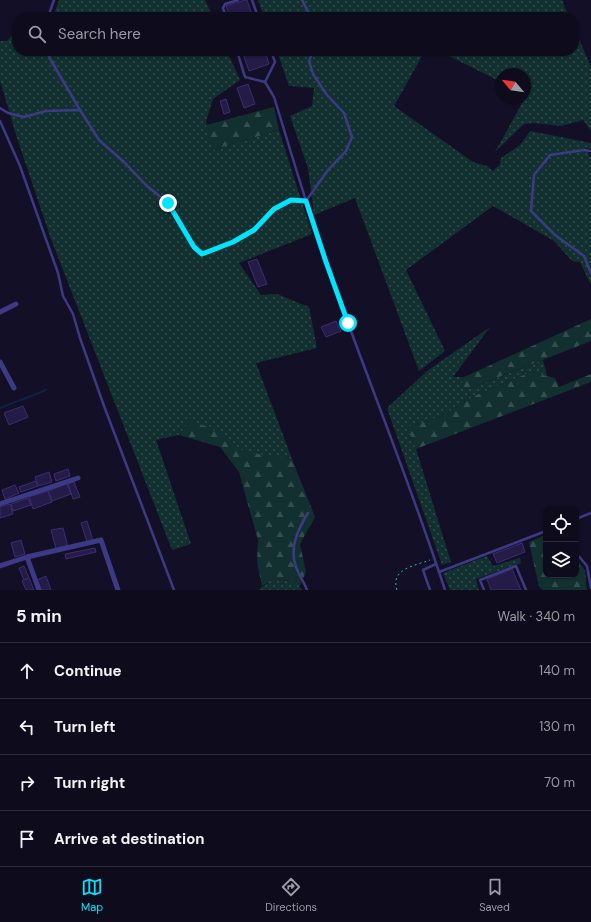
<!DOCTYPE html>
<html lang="en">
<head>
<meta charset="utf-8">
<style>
	:root { --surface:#0e0b1c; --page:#171425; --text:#f1f3f6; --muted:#9b9ba3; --line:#2e2b3b; --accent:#00e5ff }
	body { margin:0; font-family:"DM Sans",sans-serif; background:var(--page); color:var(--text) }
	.controls { position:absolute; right:12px; bottom:12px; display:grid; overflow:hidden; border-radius:8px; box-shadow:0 1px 3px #0004 }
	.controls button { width:36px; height:36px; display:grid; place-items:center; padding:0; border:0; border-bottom:1px solid var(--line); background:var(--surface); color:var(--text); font:20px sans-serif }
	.compass { position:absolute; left:495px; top:68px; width:36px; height:36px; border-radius:50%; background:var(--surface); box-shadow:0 1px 3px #0004; rotate:299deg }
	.stop { position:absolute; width:12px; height:12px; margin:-9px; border:3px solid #00e5ff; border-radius:50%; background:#fff }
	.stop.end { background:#00e5ff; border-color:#fff; box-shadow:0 1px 4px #0008 }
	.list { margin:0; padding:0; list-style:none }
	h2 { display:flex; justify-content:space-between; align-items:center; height:52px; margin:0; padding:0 16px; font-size:17px }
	h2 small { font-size:13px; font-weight:400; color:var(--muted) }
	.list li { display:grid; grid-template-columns:26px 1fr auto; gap:12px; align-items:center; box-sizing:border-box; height:56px; padding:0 16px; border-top:1px solid var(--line) }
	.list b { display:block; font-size:15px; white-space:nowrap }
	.list em { font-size:13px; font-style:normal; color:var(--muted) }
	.icon { flex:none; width:22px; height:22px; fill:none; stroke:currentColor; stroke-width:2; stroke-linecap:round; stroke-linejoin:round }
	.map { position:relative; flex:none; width:591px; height:590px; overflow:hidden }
	.search { position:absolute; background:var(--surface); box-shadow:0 1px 3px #0004; left:12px; right:12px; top:12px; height:44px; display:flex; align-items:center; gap:10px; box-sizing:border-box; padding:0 14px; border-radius:16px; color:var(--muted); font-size:15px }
	.sheet { height:276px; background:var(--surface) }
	nav { display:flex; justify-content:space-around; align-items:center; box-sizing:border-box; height:56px; border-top:1px solid var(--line); background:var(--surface); font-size:11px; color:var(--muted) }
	nav a { display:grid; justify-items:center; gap:2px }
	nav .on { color:var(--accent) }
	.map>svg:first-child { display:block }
	.grass { fill:url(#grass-dots) }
	.forest { fill:url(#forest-firs) }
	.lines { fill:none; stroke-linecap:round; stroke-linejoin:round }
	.stream { stroke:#0c2248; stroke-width:2 }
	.building { fill:#241b47; stroke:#3b2d73 }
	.path { stroke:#2fb8b0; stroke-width:1; stroke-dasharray:2 3; stroke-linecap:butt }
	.lane { stroke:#3d3a85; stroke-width:2.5 }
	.street { stroke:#3d3a85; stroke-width:5 }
	.route { stroke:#00e5ff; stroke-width:5 }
</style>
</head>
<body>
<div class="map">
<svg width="591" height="590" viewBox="0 0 591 590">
	<defs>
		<pattern id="grass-dots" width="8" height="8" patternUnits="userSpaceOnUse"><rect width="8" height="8" fill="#12302f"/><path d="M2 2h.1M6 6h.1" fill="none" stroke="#344d4e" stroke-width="1.8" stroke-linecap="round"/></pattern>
		<pattern id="forest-firs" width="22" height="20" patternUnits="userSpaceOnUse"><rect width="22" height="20" fill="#12302f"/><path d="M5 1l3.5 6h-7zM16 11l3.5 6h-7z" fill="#344d4e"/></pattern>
	</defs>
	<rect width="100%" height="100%" fill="#130f26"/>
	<g class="grass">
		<polygon points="59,0 205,0 213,17 53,17"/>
		<polygon points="258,0 562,0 569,17 264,17"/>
		<polygon points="574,28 591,67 591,131 583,120 561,126 533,123 524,124 495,152 525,98 525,74 501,74 501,82 439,51 574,51"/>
		<polygon points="17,30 17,51 227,51 240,80 213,99 206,121 212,150 279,130 312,234 239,263 261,295 277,294 309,307 317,348 256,363 292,459 248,454 190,421 179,435 156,440 191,544 172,550 51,239 17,138 0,81 0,41 7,41"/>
		<polygon points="277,51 425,51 394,106 473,162 487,166 493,171 500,164 501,158 520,145 530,131 591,143 591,149 586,148 591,158 591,285 580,262 572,261 554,241 493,206 406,270 445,351 419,371 355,198 314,215 308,168 290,116 312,106 314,88 289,86"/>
		<polygon points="490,327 453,377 464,377 462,380 465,388 468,389 543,360 547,376 531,372 474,396 442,416 407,427 416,449 451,562 442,565 387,408 427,371"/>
		<polygon points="487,556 493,566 520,558 521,563 476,579 479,590 450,590 443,573"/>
		<path d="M 273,579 C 283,580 297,580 302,590 L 258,590 Z"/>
	</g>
	<g class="forest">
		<polygon points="274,107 279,130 212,150 206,125"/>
		<polygon points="591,319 591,341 468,389 465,388 461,385 462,380 464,377"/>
		<polygon points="531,372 555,378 559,387 591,374 591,382 416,449 407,427 442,416 474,396"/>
		<polygon points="190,421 209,427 245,452 292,459 315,517 300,544 306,572 300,586 287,580 273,579 262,586 257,562 258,540 239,472 220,447 179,435"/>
		<polygon points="546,535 546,575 576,575 576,559 585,570 587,590 543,590 539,587 529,542"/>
	</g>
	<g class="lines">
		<polyline class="stream" points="0,408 46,390"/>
	</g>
	<g class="building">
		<polygon points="245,0 247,0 253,17 230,17 226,6"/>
		<polygon points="242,51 265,51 269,64 249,71"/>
		<polygon points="248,84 255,104 244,108 237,88"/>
		<polygon points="226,99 230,112 224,114 220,101"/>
		<polygon points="257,259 267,284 258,287 248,262"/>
		<polygon points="336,321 341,331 326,337 321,327"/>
		<polygon points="23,406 28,417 9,425 4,413"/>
		<polygon points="68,469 70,476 56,481 54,474"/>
		<polygon points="49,472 52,482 38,486 35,477"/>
		<polygon points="36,481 38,486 21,492 19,487"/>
		<polygon points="74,482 80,497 73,499 68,484"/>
		<polygon points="67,484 71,494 52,501 48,491"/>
		<polygon points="15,485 19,493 5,499 2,490"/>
		<polygon points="48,491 52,502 33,509 29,497"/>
		<polygon points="28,498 31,505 13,511 11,504"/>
		<polygon points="10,504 13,514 0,518 0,507"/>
		<polygon points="87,521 93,541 87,542 81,523"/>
		<polygon points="63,528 68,547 56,549 51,530"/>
		<polygon points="21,540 25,554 15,557 11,543"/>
		<polygon points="522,543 525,552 497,563 493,554"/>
		<polygon points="95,548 96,552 66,559 65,554"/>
		<polygon points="24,566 29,578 24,580 19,568"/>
		<polygon points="512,569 521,590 491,590 487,579"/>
		<polygon points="46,576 51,590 41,590 37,580"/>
		<polygon points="29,578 34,590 26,590 22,581"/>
	</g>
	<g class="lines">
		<path class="path" d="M 397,590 C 390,569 414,566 430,560"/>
		<g class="lane">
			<polyline points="252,0 258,17"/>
			<polyline points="302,0 311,17"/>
			<polyline points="48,17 54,0"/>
			<polyline points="226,17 223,8 225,4 238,0"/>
			<polyline points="51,51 49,57 80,110"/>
			<polyline points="237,51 245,77 265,82 275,62 271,51"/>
			<path d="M 265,82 L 274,97 C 291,152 307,207 326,262 C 362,365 404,467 439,572"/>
			<polyline points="0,108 8,113 24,117 46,111 80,110 99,140 124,162 146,185 168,203 194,247 202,254 233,242 254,230 274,209 291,200 306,201"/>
			<polyline points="0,121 20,166 58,273 63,296 73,314 80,338 104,406 174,590"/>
			<polyline points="591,151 584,150 550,155 534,175 531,211 555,235 584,256 591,273"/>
			<polyline points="306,201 328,170 346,151 352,137 344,113 327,95 313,74 309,61 313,51"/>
			<polyline points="576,519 591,513"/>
			<polyline points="576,553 587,566 591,588"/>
			<path d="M 307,590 C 304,582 299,575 296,567 C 289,548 298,529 308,513"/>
			<polyline points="430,590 423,570 436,564"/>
			<polyline points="445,590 439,572 546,531"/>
			<polyline points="484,590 480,580 516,566 526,590"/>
		</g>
		<g class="street">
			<polyline points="0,312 16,304"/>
			<polyline points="0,362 14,388"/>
			<polyline points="0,504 78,478"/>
			<polyline points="27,557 39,590"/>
			<polyline points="0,566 27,557 101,540 118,590"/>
		</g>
	</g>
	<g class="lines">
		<polyline class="route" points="168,203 194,247 202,254 233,242 254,230 274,209 291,200 306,201 326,262 348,323"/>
	</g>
</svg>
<div class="controls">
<button><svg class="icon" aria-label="locate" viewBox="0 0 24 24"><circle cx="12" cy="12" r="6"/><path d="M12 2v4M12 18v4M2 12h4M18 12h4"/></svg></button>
<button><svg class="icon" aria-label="layers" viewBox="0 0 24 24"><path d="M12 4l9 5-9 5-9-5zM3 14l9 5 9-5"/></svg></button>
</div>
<svg class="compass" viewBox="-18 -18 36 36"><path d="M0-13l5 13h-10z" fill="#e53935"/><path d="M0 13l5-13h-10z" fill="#9b9ba3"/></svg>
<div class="stop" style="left:348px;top:323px"></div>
<div class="stop end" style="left:168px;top:203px"></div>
<div class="search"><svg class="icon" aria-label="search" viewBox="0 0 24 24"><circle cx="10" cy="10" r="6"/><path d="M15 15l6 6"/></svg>Search here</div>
</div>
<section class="sheet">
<h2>5 min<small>Walk · 340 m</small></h2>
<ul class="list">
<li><svg class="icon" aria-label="ahead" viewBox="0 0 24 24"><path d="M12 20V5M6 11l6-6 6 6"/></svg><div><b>Continue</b></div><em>140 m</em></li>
<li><svg class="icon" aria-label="left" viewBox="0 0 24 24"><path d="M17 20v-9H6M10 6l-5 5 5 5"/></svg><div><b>Turn left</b></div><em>130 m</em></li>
<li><svg class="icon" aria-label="right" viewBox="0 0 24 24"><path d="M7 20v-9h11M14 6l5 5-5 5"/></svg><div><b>Turn right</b></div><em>70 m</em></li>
<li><svg class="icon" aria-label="arrive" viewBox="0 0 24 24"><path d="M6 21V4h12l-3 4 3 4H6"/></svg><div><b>Arrive at destination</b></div></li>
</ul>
</section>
<nav>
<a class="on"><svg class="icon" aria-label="map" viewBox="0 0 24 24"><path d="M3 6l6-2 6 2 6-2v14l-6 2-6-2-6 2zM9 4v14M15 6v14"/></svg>Map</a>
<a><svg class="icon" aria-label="directions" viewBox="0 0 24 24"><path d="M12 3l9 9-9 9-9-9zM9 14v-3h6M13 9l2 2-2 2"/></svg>Directions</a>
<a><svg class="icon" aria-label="saved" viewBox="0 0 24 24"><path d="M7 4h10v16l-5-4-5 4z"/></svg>Saved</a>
</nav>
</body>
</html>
